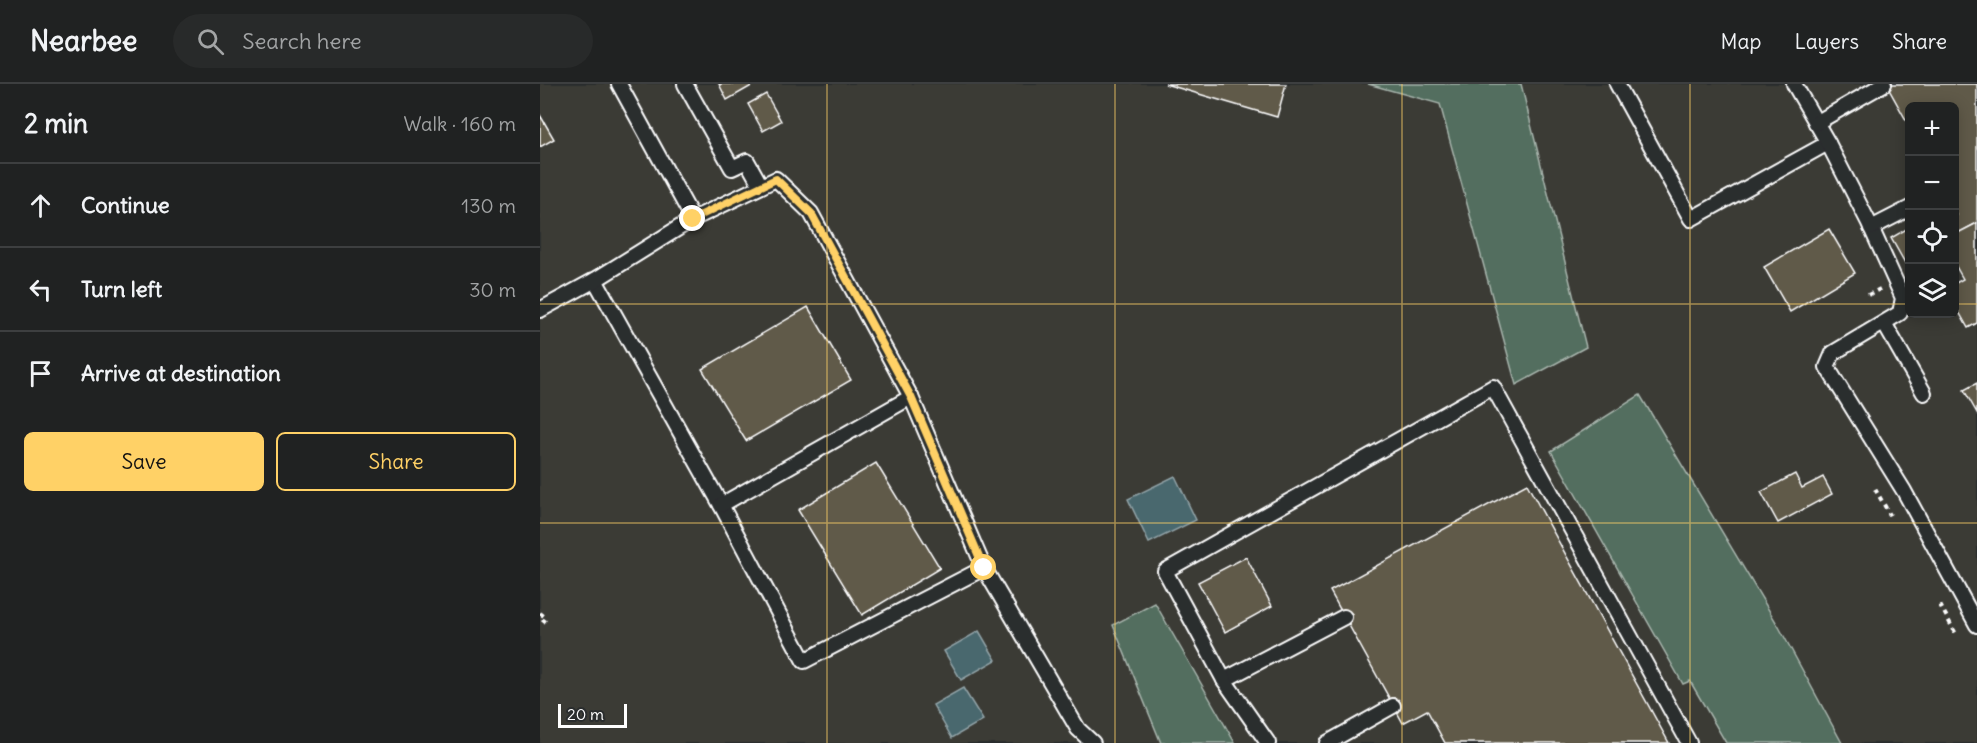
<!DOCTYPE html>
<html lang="en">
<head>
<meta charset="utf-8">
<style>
	:root { --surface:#202222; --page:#282a2a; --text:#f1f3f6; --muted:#a2a4a5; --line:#3d3f40; --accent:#ffd166 }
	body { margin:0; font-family:Delius,sans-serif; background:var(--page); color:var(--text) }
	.controls { position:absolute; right:18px; top:18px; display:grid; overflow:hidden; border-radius:9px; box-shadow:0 3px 15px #0003 }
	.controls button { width:54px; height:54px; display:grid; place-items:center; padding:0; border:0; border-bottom:2px solid var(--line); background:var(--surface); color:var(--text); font:30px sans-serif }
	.scale { position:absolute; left:18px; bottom:15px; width:69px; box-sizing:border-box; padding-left:6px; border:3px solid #fff; border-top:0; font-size:16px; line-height:21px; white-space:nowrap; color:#fff; -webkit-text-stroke:4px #2a2d2e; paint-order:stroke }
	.stop { position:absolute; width:18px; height:18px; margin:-14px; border:4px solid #ffd166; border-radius:50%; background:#fff }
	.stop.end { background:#ffd166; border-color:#fff; box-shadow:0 2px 6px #0008 }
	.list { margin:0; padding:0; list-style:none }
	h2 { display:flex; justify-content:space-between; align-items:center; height:78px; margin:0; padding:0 24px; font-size:26px }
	h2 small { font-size:20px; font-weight:400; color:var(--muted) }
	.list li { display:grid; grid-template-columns:39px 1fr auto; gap:18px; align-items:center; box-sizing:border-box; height:84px; padding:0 24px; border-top:2px solid var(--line) }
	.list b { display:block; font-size:22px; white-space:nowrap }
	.list em { font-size:20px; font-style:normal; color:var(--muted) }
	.actions { display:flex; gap:12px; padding:18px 24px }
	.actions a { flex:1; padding:14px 0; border:2px solid var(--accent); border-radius:9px; text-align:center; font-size:21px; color:var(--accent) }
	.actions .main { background:var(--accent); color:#111 }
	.icon { flex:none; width:33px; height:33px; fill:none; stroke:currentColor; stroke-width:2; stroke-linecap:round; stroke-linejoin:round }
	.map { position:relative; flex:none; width:1437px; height:659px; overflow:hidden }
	header { display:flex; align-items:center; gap:36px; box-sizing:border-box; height:84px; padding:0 30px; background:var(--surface); border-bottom:2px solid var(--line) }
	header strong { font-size:28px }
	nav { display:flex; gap:33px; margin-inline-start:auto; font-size:21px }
	.search { width:420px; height:54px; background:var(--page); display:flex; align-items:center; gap:15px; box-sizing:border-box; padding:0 21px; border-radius:33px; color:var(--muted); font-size:22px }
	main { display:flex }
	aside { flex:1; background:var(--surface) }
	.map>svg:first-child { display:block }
	.built { fill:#3a3a36; fill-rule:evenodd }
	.green { fill:#536e5e; stroke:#a9b6ae; stroke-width:1.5 }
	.water { fill:#4a676e; stroke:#92a4a8; stroke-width:1.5 }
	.building { fill:#615a4a; stroke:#fff; stroke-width:1.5 }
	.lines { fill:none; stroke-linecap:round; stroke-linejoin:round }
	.lane-casing { stroke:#fff; stroke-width:18 }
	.path { stroke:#fff; stroke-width:4; stroke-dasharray:4.5 4.5; stroke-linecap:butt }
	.lane { stroke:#2a2d2e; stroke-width:14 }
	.route { stroke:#ffd166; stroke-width:8 }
	.grid { fill:none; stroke:#ffd166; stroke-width:1.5; stroke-opacity:0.55 }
</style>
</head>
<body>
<header>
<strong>Nearbee</strong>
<div class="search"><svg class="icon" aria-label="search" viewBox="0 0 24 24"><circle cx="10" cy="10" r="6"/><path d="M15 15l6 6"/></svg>Search here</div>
<nav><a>Map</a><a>Layers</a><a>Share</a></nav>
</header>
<main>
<aside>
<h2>2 min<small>Walk · 160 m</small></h2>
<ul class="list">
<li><svg class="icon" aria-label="ahead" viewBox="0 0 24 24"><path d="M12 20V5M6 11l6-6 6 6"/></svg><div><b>Continue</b></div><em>130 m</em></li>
<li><svg class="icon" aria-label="left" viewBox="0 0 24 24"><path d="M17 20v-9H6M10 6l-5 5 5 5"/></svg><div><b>Turn left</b></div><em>30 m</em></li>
<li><svg class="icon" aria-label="arrive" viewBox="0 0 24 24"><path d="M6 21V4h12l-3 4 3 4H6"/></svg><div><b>Arrive at destination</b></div></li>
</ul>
<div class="actions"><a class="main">Save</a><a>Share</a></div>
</aside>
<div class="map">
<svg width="1437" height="659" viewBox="0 0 1437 659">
	<rect width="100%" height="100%" fill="#2a2d2e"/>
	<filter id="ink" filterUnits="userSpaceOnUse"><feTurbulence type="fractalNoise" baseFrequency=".0167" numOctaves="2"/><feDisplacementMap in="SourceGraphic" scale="12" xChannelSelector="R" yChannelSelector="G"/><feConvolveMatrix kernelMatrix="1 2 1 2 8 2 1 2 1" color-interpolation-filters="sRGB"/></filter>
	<g filter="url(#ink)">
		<path class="built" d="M 0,0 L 1437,0 L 1437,659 L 0,659 ZM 1370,22 L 1414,22 L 1414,230 L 1370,230 Z"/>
		<g class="green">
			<polygon points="828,0 981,0 1046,263 976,301 900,20"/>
			<polygon points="1100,311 1239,543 1302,659 1186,659 1150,597 1143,600 1011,367"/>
			<polygon points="615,519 695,659 621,659 573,541"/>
		</g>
		<g class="water">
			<polygon points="635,392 656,436 609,459 588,415"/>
			<polygon points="439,547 456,576 421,596 404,567"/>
			<polygon points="423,604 443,636 412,654 393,621"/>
		</g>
		<g class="building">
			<polygon points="179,0 215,0 187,16"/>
			<polygon points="625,0 746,0 737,33"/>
			<polygon points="1346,0 1437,0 1437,139 1414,151 1414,133 1417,131 1414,126 1414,22 1370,22 1370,43"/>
			<polygon points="226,10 241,37 223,47 208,20"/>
			<polygon points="0,31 14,55 0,63"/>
			<polygon points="1437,139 1437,239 1428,244 1414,219 1414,200 1423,195 1414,179 1414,151"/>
			<polygon points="1370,143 1370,186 1369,186 1351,154"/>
			<polygon points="1289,145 1315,189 1250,228 1224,183"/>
			<polygon points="268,223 311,296 206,357 162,285"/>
			<polygon points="1437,299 1437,329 1424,306"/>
			<polygon points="336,379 400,484 322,531 258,426"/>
			<polygon points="1255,390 1262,404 1283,393 1292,410 1238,439 1221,408"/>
			<polygon points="987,400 1129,659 905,659 887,626 863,639 790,507"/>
			<polygon points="706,473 732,522 685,548 658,498"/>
		</g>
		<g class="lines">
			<g class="lane-casing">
				<g id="lane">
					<polyline points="79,0 153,135 236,95 271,129 371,313 444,484 538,645 553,659"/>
					<polyline points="145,0 192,84 207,77 221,102"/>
					<polyline points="1077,0 1151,135 1288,59"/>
					<polyline points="1254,0 1288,59 1329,139 1363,214 1360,229 1293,269 1287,283 1364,407 1437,541"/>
					<polyline points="1276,39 1344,0"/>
					<polyline points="1331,144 1370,124"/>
					<polyline points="55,196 181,421 264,577 444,484"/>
					<polyline points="0,226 55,196 153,135"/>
					<polyline points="1344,239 1384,309"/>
					<polyline points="181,421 371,313"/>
					<polyline points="684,596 804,533"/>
					<polyline points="728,659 684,596 625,487 953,303 1149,659"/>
					<polyline points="787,659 853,622"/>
				</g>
			</g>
			<g class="path">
				<polyline points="1328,211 1340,205"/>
				<polyline points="1335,405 1350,431"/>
				<polyline points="1400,521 1416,550"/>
				<polyline points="0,529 6,534 0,542"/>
			</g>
			<use href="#lane" class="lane"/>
		</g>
	</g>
	<g class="lines" filter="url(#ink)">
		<polyline class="route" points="153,135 236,95 271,129 371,313 444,484"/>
	</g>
	<path class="grid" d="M 287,0 L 287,659M 575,0 L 575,659M 862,0 L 862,659M 1150,0 L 1150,659M 0,220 L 1370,220M 1414,220 L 1437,220M 0,439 L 1437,439"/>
</svg>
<div class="controls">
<button>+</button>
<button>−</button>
<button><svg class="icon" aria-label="locate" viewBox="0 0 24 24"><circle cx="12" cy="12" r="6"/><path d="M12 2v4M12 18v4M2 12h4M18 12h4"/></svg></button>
<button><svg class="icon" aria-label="layers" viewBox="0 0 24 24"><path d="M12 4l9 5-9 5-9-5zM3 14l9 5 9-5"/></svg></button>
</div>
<div class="scale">20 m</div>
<div class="stop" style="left:444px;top:484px"></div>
<div class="stop end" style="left:153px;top:135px"></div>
</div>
</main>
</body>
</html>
